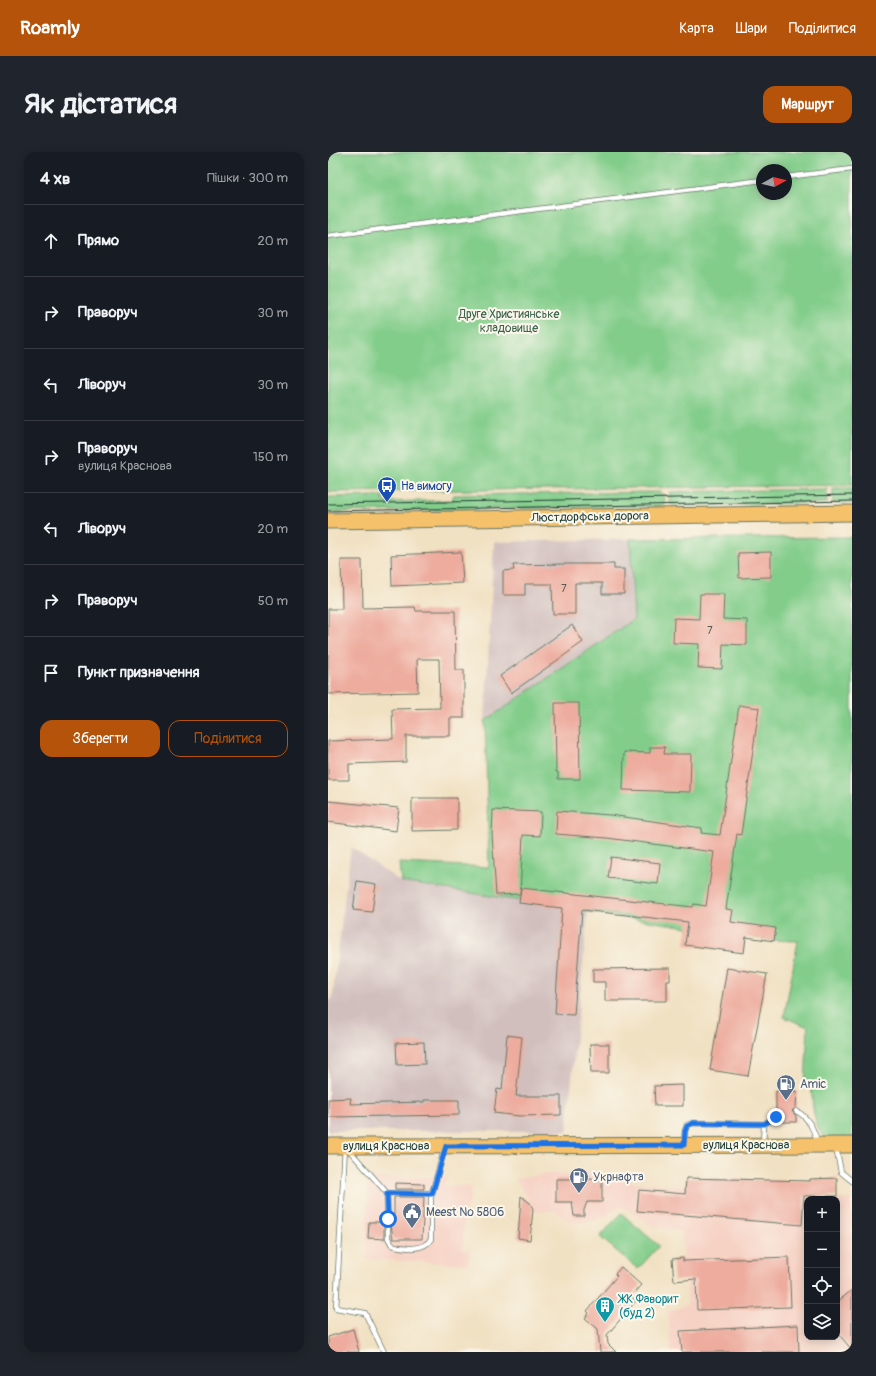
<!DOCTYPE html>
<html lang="uk">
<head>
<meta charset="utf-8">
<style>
	:root { --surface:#171b24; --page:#20242c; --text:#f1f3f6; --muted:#9ea1a6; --line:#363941; --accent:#b45309 }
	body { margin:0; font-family:Pangolin,sans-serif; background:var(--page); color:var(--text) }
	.controls { position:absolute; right:12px; bottom:12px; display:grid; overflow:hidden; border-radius:8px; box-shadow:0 2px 10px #0003 }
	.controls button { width:36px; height:36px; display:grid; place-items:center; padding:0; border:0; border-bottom:1px solid var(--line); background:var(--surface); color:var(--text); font:20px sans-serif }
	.compass { position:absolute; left:428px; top:12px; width:36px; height:36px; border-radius:50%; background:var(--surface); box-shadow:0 2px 10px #0003; rotate:82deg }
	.stop { position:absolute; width:12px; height:12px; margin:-9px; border:3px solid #1a73e8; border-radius:50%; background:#fff }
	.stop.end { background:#1a73e8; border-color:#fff; box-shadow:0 1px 4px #0008 }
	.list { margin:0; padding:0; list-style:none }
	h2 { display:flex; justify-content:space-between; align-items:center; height:52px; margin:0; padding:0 16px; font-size:17px }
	h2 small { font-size:13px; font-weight:400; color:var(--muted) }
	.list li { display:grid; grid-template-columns:26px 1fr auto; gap:12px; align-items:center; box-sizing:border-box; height:72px; padding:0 16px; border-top:1px solid var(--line) }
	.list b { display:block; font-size:15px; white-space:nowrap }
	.list p { margin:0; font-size:13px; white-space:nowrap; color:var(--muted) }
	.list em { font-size:13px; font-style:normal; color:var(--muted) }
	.actions { display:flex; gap:8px; padding:12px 16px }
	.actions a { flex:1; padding:9px 0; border:1px solid var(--accent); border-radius:12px; text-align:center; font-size:14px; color:var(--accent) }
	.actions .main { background:var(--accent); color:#fff }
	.icon { flex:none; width:22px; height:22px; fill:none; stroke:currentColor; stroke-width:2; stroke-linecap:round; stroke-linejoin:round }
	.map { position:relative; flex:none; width:524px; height:1200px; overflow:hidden; border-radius:12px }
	header { display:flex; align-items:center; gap:24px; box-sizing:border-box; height:56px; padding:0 20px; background:var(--accent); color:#fff }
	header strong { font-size:19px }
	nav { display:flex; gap:22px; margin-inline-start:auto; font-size:14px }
	.intro { display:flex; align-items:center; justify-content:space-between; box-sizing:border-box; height:96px; padding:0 24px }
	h1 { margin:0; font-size:28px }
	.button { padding:10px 18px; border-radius:12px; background:var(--accent); color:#fff; font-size:14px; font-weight:700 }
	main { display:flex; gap:24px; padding:0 24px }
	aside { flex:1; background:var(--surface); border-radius:12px; box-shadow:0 2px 10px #0003 }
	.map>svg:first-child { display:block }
	.built { fill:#f6d2c4; fill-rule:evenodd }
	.industrial { fill:#d1bfbe }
	.green { fill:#83cd8b; stroke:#518560; fill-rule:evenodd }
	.building { fill:#edac9e }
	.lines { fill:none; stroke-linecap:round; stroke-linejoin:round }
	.lane-casing { stroke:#687666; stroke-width:6 }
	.primary-casing { stroke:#687666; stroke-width:17 }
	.lane { stroke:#fff; stroke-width:4.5 }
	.primary { stroke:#f5c16b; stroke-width:15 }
	.tram { stroke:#1f3d34; stroke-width:1 }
	.route { stroke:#1a73e8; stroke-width:5 }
	.labels { text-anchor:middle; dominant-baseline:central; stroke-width:4; stroke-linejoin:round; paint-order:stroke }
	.number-label { font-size:10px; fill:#52594e }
	.park-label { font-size:12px; fill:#38614a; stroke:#fbf7ec }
	.transit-label { font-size:12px; fill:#164399; stroke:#fbf7ec; text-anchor:start }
	.street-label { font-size:12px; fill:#1f3d34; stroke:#fbf7ec }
	.service-label { font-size:12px; fill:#4e5e75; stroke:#fbf7ec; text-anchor:start }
	.culture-label { font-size:12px; fill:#0d838f; stroke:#fbf7ec; text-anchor:start }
</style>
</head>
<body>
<header>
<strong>Roamly</strong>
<nav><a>Карта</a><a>Шари</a><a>Поділитися</a></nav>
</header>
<div class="intro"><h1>Як дістатися</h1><a class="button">Маршрут</a></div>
<main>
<aside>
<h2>4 хв<small>Пішки · 300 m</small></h2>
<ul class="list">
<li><svg class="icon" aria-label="ahead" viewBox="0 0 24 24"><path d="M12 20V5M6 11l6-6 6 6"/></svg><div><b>Прямо</b></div><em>20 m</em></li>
<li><svg class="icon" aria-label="right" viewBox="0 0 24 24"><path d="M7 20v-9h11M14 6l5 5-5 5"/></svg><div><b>Праворуч</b></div><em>30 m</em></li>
<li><svg class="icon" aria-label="left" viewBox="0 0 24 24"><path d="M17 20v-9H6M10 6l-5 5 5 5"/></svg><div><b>Ліворуч</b></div><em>30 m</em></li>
<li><svg class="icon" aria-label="right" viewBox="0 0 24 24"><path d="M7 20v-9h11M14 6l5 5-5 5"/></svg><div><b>Праворуч</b><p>вулиця Краснова</p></div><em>150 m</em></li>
<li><svg class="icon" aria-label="left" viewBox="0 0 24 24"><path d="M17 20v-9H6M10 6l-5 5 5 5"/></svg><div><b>Ліворуч</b></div><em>20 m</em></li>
<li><svg class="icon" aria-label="right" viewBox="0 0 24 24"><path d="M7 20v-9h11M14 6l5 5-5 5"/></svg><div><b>Праворуч</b></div><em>50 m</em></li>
<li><svg class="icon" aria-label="arrive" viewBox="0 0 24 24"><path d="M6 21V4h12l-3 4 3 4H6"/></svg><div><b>Пункт призначення</b></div></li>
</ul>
<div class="actions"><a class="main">Зберегти</a><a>Поділитися</a></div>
</aside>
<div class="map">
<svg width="524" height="1200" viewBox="0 0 524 1200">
	<rect width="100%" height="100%" fill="#fbf7ec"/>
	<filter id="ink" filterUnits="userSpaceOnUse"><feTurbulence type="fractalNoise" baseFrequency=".025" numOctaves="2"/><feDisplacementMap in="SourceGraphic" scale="8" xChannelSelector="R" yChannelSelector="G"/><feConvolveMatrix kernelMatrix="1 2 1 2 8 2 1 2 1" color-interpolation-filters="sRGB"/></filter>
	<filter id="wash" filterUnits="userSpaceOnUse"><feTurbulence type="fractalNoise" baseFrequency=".012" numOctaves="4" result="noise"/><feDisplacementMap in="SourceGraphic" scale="16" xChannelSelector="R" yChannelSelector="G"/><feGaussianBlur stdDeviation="0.9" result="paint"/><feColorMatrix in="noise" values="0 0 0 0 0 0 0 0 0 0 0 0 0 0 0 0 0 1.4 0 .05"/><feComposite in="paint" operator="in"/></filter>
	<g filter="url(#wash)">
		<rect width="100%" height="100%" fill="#f1e1c3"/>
		<g class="built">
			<path d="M 219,1022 L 297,1022 L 305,1030 L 524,1048 L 524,1200 L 343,1200 L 340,1160 L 360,1152 L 353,1079 L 325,1075 L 294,1054 L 267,1069 L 259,1070 L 243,1071 L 228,1059 L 208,1060 L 188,1027 ZM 479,1047 L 509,1047 L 509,1185 L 479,1185 Z"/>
			<polygon points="120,1025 115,1034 144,1034 142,1049 137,1060 134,1097 142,1098 141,1112 38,1107 40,1031 38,1026"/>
		</g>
		<g class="industrial">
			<polygon points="302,387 306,467 157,569 166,390"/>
			<polygon points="23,695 73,730 260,759 239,979 0,979 0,848 4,848"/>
		</g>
		<g class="green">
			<path d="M 0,0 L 524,0 L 524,333 L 0,340 ZM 434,18 L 458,18 L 458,42 L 434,42 Z"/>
			<rect x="505" y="336" width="19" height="15"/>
			<polygon points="499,337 499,351 345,354 341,350 342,340"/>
			<polygon points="331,340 337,344 336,354 0,360 0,345 55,344 56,350 125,348 125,343"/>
			<path d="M 524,385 L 524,989 C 519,989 513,990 508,990 C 483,985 485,951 483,931 L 477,931 L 480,875 L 456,865 L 470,789 L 441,788 L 73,730 L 71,711 L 161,715 L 157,569 L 306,467 L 302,387 Z"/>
			<polygon points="293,1061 331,1094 310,1117 272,1085"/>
		</g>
		<g id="blocks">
			<g class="building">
				<polygon points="133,400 135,431 64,434 63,403"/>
				<polygon points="443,400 443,425 411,426 410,401"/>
				<polygon points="13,408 34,408 35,456 87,455 88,459 127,459 128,518 136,518 136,566 122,566 122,584 78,584 78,610 21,612 21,628 0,628 0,589 65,587 64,557 112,556 111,507 89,507 90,540 0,542 0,457 14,457"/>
				<polygon points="235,412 286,412 286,417 296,417 296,442 274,442 274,431 247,431 247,462 225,462 224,432 197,432 197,443 175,443 175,419 186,418 185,413"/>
				<polygon points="372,442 396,442 395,467 419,468 419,493 395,492 394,517 370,516 371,492 345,491 346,466 371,467"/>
				<polygon points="244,473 255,490 183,541 172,524"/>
				<polygon points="227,551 251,551 252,627 230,627 230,620 228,620"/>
				<polygon points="411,553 431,556 413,683 409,682 398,757 405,758 403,770 448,776 446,789 418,785 416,801 357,793 360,770 254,758 246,863 227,862 234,756 191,751 193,736 365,755 366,752 378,754 386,700 279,686 228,682 229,659 282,663 374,676 373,681 392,683"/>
				<polygon points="322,595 337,595 336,602 363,602 362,640 295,638 296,600 322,601"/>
				<polygon points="84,646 129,646 129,678 84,679"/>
				<polygon points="0,649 71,656 68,679 0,670"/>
				<polygon points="165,658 213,660 212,684 195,683 192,742 168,743 164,682"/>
				<polygon points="283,705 332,711 330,732 280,726"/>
				<polygon points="29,729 48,732 44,760 25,758"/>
				<polygon points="342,816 342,829 339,829 339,849 277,849 277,830 265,830 265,817"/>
				<polygon points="399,816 439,822 420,924 382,918"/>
				<polygon points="179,883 194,885 188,944 233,944 233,963 191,964 166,961 169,937 174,938"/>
				<polygon points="96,890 97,912 69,913 68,891"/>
				<polygon points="262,892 281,892 281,921 263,921"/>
				<polygon points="355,933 355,954 327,954 326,934"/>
				<polygon points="448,939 469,939 468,955 464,959 468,964 468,970 448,970 452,965 448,961"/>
				<polygon points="23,946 22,952 96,950 96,948 131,948 131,963 0,965 0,947"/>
				<polygon points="358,1026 482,1029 482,1027 509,1026 509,1044 476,1044 474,1073 309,1059 311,1038 357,1042"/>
				<polygon points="228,1027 274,1027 274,1050 259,1050 256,1058 256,1064 246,1064 244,1050 228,1050"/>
				<polygon points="67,1031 96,1032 96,1037 67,1037"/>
				<polygon points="193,1044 202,1051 205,1057 202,1088 190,1086"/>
				<polygon points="66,1045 96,1045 94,1087 65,1087 63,1071 66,1071"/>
				<polygon points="41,1070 56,1070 56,1087 40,1086"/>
				<polygon points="461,1105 463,1155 369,1158 368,1127 346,1129 344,1107 355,1106 355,1109"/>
				<polygon points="293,1115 313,1133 303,1144 308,1149 279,1183 280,1192 288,1200 272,1200 270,1177 257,1166 261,1161 259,1159 289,1124 287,1122"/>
				<polygon points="524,1138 524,1198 509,1180 509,1150"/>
				<polygon points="470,1173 471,1200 354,1200 352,1179"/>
				<polygon points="25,1177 31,1200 0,1200 0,1185"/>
			</g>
		</g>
	</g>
	<g filter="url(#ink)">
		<use href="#blocks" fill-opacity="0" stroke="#687666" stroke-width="1"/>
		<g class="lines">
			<g class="lane-casing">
				<g id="lane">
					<polyline points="458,25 524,17"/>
					<polyline points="0,84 434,28"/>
					<path d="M 468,959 C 481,965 486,979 490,991"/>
					<polyline points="356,991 357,979 359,973 365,971 436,972 448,965"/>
					<polyline points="435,992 436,972"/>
					<polyline points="17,995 8,1156 37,1161 56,1200"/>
					<polyline points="508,995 513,1020 524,1029"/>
					<path d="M 21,998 L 59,1041 L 60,1086 L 64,1093 C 75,1097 96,1099 103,1087 L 103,1045 L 117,995"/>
					<polyline points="59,1041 104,1041"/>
				</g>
			</g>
			<g class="primary-casing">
				<g id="primary">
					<polyline points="0,369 524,361"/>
					<polyline points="0,994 524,993"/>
				</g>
			</g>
			<use href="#lane" class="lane"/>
			<use href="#primary" class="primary"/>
			<g class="tram">
				<polyline points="0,352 524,343"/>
				<polyline points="0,359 524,349"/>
			</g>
		</g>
	</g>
	<g class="lines" filter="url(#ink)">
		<polyline class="route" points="60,1067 59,1041 104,1042 118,994 356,993 357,979 359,974 365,971 436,972 448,965"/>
	</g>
	<defs>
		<g id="bus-pin" transform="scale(1)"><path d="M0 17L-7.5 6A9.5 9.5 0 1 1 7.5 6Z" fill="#1a4fb4" stroke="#fbf7ec"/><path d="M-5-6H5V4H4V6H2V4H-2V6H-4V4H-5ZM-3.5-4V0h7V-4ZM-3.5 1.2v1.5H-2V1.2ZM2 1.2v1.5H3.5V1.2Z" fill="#fff"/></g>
		<g id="fuel-pin" transform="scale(1)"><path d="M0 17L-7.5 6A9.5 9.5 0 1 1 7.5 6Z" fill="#5c6f8a" stroke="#fbf7ec"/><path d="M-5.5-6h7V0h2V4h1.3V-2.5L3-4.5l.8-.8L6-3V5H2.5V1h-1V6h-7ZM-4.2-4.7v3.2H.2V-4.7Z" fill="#fff"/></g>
		<g id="civic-pin" transform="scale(1)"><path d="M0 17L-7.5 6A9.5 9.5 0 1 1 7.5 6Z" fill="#5c6f8a" stroke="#fbf7ec"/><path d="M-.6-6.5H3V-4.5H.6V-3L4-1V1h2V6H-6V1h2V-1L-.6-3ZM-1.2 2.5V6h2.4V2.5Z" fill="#fff"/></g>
		<g id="building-pin" transform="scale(1)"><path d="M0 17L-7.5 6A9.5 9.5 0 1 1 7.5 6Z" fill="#0f9aa8" stroke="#fbf7ec"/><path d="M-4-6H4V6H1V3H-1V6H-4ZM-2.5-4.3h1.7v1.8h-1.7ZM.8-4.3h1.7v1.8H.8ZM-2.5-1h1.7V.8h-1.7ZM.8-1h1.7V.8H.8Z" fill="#fff"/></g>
	</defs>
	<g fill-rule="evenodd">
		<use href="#bus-pin" x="59" y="334"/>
		<use href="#fuel-pin" x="458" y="932"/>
		<use href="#fuel-pin" x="251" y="1025"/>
		<use href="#civic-pin" x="84" y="1060"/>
		<use href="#building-pin" x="277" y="1154"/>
	</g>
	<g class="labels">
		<g class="number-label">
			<text x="236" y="437">7</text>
			<text x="382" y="479">7</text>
		</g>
		<g class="park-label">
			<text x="181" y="162">Друге Християнське<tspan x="181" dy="14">кладовище</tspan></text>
		</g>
		<g class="transit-label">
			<text x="73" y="334">На вимогу</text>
		</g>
		<g class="street-label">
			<text transform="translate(262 365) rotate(-1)">Люстдорфська дорога</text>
			<text x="418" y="993">вулиця Краснова</text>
			<text x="58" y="994">вулиця Краснова</text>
		</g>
		<g class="service-label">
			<text x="472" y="932">Amic</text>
			<text x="265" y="1025">Укрнафта</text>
			<text x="98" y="1060">Meest № 5806</text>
		</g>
		<g class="culture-label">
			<text x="291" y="1147">ЖК Фаворит<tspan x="291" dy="14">(буд 2)</tspan></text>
		</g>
	</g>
</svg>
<div class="controls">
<button>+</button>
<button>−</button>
<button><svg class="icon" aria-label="locate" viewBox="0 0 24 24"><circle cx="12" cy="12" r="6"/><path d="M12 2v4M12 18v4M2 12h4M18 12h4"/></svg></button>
<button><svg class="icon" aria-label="layers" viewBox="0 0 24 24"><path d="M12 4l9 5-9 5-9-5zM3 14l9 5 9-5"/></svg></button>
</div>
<svg class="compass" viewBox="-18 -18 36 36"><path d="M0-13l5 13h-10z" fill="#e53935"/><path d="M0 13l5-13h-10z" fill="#9ea1a6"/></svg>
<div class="stop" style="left:60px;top:1067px"></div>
<div class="stop end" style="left:448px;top:965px"></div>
</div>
</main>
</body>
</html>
